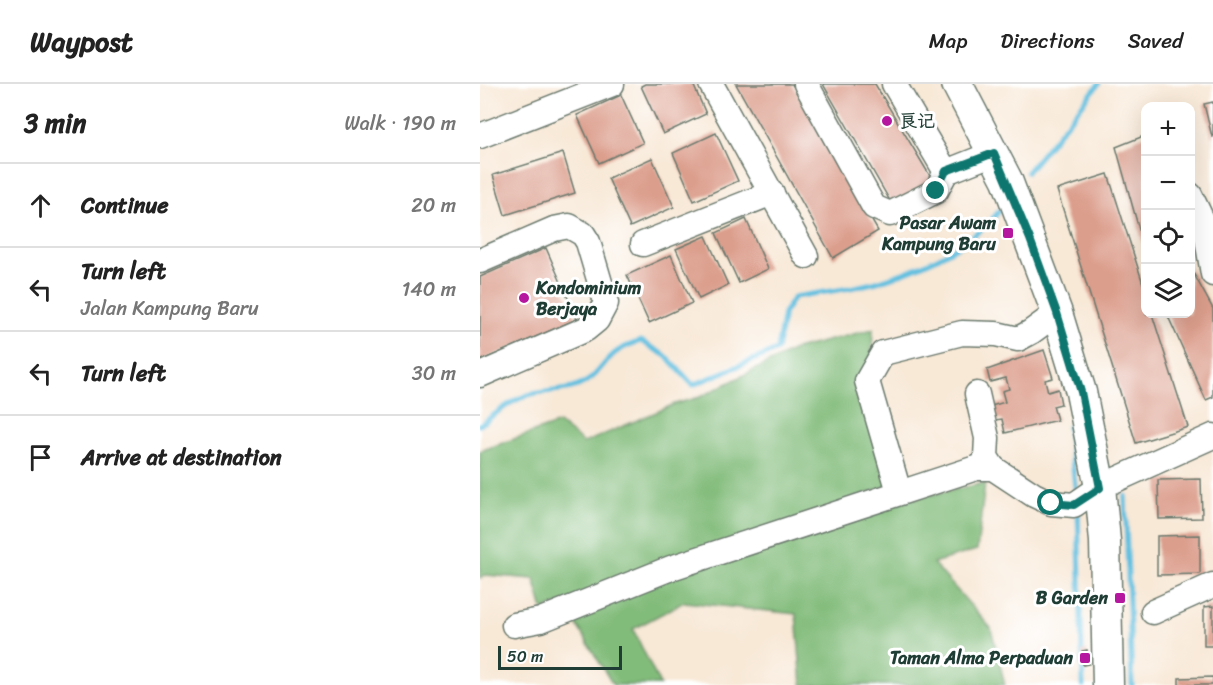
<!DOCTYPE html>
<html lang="en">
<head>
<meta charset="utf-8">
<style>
	:root { --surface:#fff; --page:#f2f2f2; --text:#222; --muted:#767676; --line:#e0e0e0 }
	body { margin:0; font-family:Sriracha,"LXGW WenKai TC",sans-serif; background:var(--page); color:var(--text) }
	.controls { position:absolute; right:18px; top:18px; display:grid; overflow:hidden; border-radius:12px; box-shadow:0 6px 24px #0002 }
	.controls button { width:54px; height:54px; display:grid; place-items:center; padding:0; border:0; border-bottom:2px solid var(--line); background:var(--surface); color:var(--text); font:30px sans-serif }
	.scale { position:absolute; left:18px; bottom:15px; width:124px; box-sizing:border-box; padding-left:6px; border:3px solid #1f3d34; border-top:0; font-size:16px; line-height:21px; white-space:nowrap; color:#1f3d34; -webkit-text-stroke:4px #fff; paint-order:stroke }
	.stop { position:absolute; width:18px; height:18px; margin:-14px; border:4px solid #0f766e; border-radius:50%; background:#fff }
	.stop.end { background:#0f766e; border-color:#fff; box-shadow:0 2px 6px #0008 }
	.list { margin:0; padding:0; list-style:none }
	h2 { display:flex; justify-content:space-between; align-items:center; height:78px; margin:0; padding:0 24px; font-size:26px }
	h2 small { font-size:20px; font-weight:400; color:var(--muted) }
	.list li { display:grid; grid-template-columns:39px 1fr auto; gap:18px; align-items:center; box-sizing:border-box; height:84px; padding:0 24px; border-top:2px solid var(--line) }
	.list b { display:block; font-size:22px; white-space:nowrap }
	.list p { margin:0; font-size:20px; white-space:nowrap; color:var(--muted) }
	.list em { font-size:20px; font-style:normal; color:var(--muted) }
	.icon { flex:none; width:33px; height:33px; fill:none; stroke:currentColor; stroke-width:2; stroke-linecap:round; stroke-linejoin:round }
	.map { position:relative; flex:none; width:733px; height:601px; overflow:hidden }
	header { display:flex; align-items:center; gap:36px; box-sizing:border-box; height:84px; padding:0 30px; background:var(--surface); border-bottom:2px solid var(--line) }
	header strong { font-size:28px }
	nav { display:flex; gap:33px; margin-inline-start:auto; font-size:21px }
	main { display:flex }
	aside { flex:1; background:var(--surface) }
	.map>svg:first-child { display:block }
	.forest { fill:#82bc7a; stroke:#507c57; stroke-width:1.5 }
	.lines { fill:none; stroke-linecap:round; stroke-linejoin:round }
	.stream { stroke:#61c0e0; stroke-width:5 }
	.building { fill:#dc9e8c }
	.minor-casing { stroke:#6b796d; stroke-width:27 }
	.major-casing { stroke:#6b796d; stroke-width:33 }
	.minor { stroke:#fff; stroke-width:24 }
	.major { stroke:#fff; stroke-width:30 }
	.route { stroke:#0f766e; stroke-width:8 }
	.poi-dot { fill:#b5179e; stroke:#fff; stroke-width:2 }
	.labels { text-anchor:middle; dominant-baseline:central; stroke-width:6; stroke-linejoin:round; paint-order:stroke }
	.poi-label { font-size:18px; font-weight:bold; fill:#1f3d34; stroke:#fff; text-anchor:end }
</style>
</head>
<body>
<header>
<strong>Waypost</strong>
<nav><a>Map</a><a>Directions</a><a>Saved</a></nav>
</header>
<main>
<aside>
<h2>3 min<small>Walk · 190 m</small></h2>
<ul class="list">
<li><svg class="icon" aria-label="ahead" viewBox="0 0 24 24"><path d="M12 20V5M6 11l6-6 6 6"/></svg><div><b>Continue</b></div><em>20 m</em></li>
<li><svg class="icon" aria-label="left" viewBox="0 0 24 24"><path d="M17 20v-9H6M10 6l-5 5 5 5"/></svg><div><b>Turn left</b><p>Jalan Kampung Baru</p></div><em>140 m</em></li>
<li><svg class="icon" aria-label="left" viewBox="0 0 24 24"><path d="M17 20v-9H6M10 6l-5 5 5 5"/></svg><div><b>Turn left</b></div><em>30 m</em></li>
<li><svg class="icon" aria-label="arrive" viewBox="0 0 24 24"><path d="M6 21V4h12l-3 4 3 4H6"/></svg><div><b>Arrive at destination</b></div></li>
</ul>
</aside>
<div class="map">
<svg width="733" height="601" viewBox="0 0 733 601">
	<rect width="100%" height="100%" fill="#fff"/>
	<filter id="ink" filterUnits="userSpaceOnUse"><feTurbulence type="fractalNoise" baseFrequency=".0167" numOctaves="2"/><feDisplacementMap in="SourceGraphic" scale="12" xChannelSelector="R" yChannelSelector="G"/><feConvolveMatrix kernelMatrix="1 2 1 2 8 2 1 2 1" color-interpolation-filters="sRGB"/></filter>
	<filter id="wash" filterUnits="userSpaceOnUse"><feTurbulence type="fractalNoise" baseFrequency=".008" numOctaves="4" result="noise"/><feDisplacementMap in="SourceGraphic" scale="24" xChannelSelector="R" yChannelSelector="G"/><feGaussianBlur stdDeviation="1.35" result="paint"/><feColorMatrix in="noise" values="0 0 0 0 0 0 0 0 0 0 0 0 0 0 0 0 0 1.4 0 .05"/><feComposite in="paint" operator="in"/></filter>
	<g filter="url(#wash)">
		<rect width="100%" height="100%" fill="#f8e8d6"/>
		<g class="forest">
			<polygon points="393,245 392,270 411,401 63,526 54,495 5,491 0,494 0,367 79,339 104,359 195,320 220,313 316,265"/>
			<polygon points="505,399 497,466 453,479 511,544 525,601 322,601 316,530 204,518 153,545 180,601 133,601 92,533 203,489 413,419"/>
		</g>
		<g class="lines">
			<g class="stream">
				<polyline points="547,88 619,0"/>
				<path d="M 0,341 C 16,330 32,315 52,310 C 65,307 87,307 98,302 C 115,295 117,287 129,275 C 137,265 149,261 161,257 L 186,272 L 213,301 L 297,266 L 304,229 L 314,213 C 342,208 374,205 400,197 C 444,183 492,162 521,125"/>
				<polyline points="588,343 596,410"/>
				<polyline points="645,412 652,601"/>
				<polyline points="598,427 603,601"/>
			</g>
		</g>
		<g id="blocks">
			<g class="building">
				<polygon points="165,0 213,0 226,30 183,50 161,2"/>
				<polygon points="256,0 312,0 398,147 353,174"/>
				<polygon points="343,0 395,0 456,102 413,122"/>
				<polygon points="141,11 163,59 119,79 97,31"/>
				<polygon points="733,18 733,53 732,53 724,20"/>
				<polygon points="236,49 258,97 214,117 193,69"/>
				<polygon points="666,51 666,167 665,167 636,63"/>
				<polygon points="83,69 95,109 25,131 13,91"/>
				<polygon points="172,74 194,123 150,143 128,94"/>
				<polygon points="628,90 666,209 666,230 672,230 708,343 656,359 577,106"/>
				<polygon points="266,135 288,185 259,199 236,149"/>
				<polygon points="226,152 248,201 219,215 196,165"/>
				<polygon points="66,164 97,235 0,277 0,193"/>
				<polygon points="191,171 212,219 169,239 147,191"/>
				<polygon points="710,183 733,225 733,313 726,316 687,230 710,230"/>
				<polygon points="564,266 573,294 565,296 568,308 578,305 581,320 573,322 577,336 525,349 522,335 515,336 511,322 525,318 522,307 529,305 526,294 510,298 507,286"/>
				<polygon points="721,395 722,434 679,435 678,396"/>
				<polygon points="720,451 720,490 677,491 677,452"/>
				<polygon points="733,522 733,562 724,562 724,523"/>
				<polygon points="607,566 609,580 603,581 602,567"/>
				<polygon points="733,593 733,601 699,601 699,594"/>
			</g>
		</g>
	</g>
	<g filter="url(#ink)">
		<use href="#blocks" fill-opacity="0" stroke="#6b796d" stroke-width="1.5"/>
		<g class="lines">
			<g class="minor-casing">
				<g id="minor">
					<polyline points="231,0 326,172"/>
					<polyline points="326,0 394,123 410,130 456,107 466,88 514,69"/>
					<polyline points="414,0 466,88"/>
					<polyline points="0,52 132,0"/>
					<polyline points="710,111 725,142 733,190"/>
					<polyline points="163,160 292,109"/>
					<polyline points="0,177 74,145 89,142 103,150 108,158 126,219 117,236 106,245 0,291"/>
					<polyline points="497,310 507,354 506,373 513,384"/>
					<polyline points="419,408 387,297 403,269 482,249 516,250 538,255 551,248 577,229"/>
					<polyline points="673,528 733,501"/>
					<polyline points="34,541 61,536 191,484 496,384 513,384 554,411 571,419 594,421 620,403 733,352"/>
				</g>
			</g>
			<g class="major-casing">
				<polyline id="major" points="477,0 527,96 577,229 601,308 620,403 625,457 628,601"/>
			</g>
			<use href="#minor" class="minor"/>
			<use href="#major" class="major"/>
		</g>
	</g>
	<g class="lines" filter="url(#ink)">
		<polyline class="route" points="456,107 466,87 514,69 550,155 577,229 601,308 620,404 594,421 571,419"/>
	</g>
	<g class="poi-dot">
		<circle cx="407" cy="37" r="6"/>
		<rect x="522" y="143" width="12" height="12" rx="3"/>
		<circle cx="44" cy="214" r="6"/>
		<rect x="634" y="508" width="12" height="12" rx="3"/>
		<rect x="599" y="568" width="12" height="12" rx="3"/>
	</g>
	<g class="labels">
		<g class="poi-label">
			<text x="419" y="37" text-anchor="start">良记</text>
			<text x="516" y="139">Pasar Awam<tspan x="516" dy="21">Kampung Baru</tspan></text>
			<text x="56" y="204" text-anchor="start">Kondominium<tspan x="56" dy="21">Berjaya</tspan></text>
			<text x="628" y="514">B Garden</text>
			<text x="593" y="574">Taman Alma Perpaduan</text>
		</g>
	</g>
</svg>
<div class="controls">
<button>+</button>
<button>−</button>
<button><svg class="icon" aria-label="locate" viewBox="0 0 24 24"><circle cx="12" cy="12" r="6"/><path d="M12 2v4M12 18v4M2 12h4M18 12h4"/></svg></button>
<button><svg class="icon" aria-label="layers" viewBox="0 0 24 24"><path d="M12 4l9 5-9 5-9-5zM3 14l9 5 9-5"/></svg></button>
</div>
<div class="scale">50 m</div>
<div class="stop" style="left:571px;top:419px"></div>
<div class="stop end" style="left:456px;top:107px"></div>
</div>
</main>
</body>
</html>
